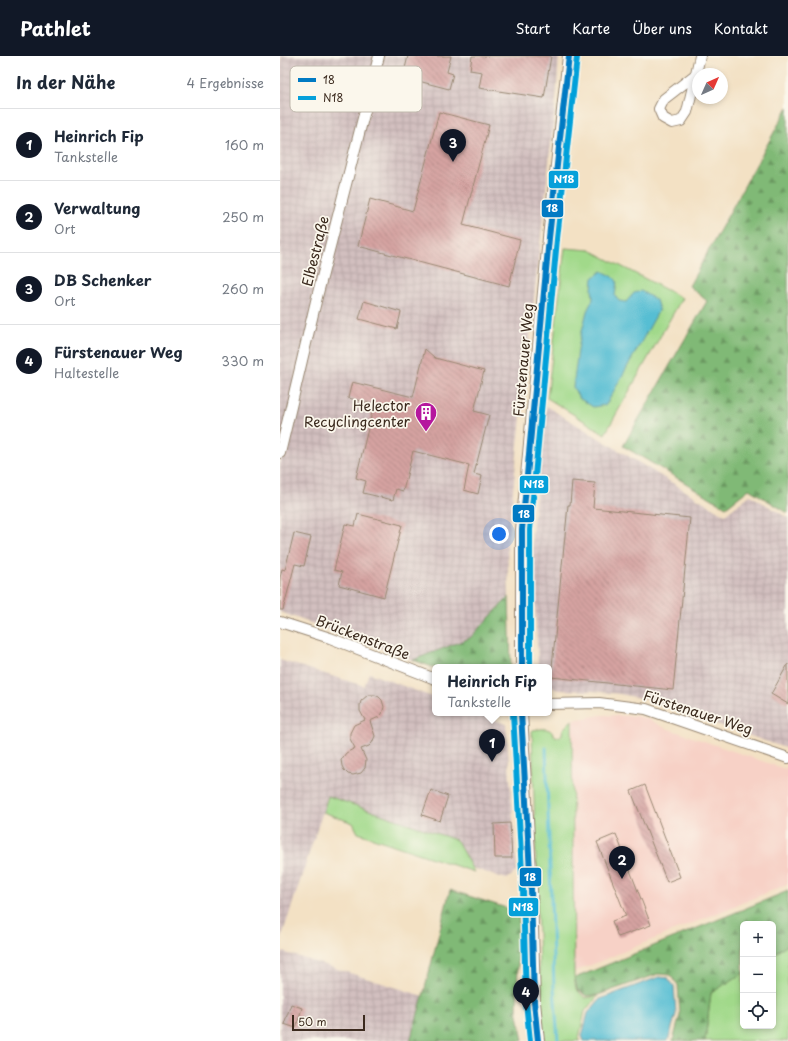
<!DOCTYPE html>
<html lang="de">
<head>
<meta charset="utf-8">
<style>
	:root { --surface:#fff; --page:#f2f2f3; --text:#1f2937; --muted:#747a83; --line:#e0e1e3; --accent:#111827 }
	body { margin:0; font-family:"Playpen Sans",sans-serif; background:var(--page); color:var(--text) }
	.controls { position:absolute; right:12px; bottom:12px; display:grid; overflow:hidden; border-radius:6px; box-shadow:0 2px 6px #0003 }
	.controls button { width:36px; height:36px; display:grid; place-items:center; padding:0; border:0; border-bottom:1px solid var(--line); background:var(--surface); color:var(--text); font:20px sans-serif }
	.compass { position:absolute; left:412px; top:12px; width:36px; height:36px; border-radius:50%; background:var(--surface); box-shadow:0 2px 6px #0003; rotate:45deg }
	.scale { position:absolute; left:12px; bottom:10px; width:73px; box-sizing:border-box; padding-left:4px; border:2px solid #3b2a1e; border-top:0; font-size:11px; line-height:14px; white-space:nowrap; color:#3b2a1e; -webkit-text-stroke:3px #fbf7ec; paint-order:stroke }
	.you { position:absolute; left:219px; top:478px; width:14px; height:14px; margin:-10px; border:3px solid #fff; border-radius:50%; background:#1a73e8; box-shadow:0 0 0 6px #1a73e833 }
	.badge { display:grid; place-items:center; width:26px; height:26px; border-radius:50%; background:var(--accent); color:#fff; font-size:13px; font-weight:700 }
	.pin { position:absolute; translate:-50% -33px; filter:drop-shadow(0 1px 2px #0008) }
	.pin::after { content:''; position:absolute; top:21px; width:14px; height:12px; background:inherit; clip-path:polygon(0 0,100% 0,50% 100%) }
	.popup { position:absolute; left:152px; top:608px; width:120px; height:52px; box-sizing:border-box; display:grid; place-content:center; border-radius:6px; background:var(--surface); filter:drop-shadow(0 1px 3px #0005); font-size:13px; white-space:nowrap; color:var(--muted) }
	.popup b { font-size:15px; color:var(--text) }
	.popup::after { content:''; position:absolute; left:50%; top:100%; margin-left:-8px; border:8px solid transparent; border-top-color:var(--surface) }
	.list { margin:0; padding:0; list-style:none }
	h2 { display:flex; justify-content:space-between; align-items:center; height:52px; margin:0; padding:0 16px; font-size:17px }
	h2 small { font-size:13px; font-weight:400; color:var(--muted) }
	.list li { display:grid; grid-template-columns:26px 1fr auto; gap:12px; align-items:center; box-sizing:border-box; height:72px; padding:0 16px; border-top:1px solid var(--line) }
	.list b { display:block; font-size:15px; white-space:nowrap }
	.list p { margin:0; font-size:13px; white-space:nowrap; color:var(--muted) }
	.list em { font-size:13px; font-style:normal; color:var(--muted) }
	.icon { flex:none; width:22px; height:22px; fill:none; stroke:currentColor; stroke-width:2; stroke-linecap:round; stroke-linejoin:round }
	.map { position:relative; flex:none; width:508px; height:985px; overflow:hidden }
	header { display:flex; align-items:center; gap:24px; box-sizing:border-box; height:56px; padding:0 20px; background:var(--accent); color:#fff }
	header strong { font-size:19px }
	nav { display:flex; gap:22px; margin-inline-start:auto; font-size:14px }
	main { display:flex }
	aside { flex:1; background:var(--surface) }
	.map>svg:first-child { display:block }
	.built { fill:#f7d1c6 }
	.industrial { fill:url(#industrial-grid) }
	.grass { fill:#a1d98a; stroke:#6e8254 }
	.forest { fill:url(#forest-firs); stroke:#5e724a }
	.water { fill:#56bed3; stroke:#487478 }
	.lines { fill:none; stroke-linecap:round; stroke-linejoin:round }
	.stream { stroke:#56bed3; stroke-width:3 }
	.building { fill:url(#building-back-hatch) }
	.minor-casing { stroke:#978671; stroke-width:12 }
	.tertiary-casing { stroke:#978671; stroke-width:14 }
	.minor { stroke:#fff; stroke-width:10 }
	.tertiary { stroke:#fff; stroke-width:12 }
	.bus-1-casing { stroke:#fbf7ec; stroke-width:9 }
	.bus-2-casing { stroke:#fbf7ec; stroke-width:9 }
	.bus-1 { stroke:#007ac3; stroke-width:6 }
	.bus-2 { stroke:#06a0da; stroke-width:6 }
	.labels { text-anchor:middle; dominant-baseline:central; stroke-width:3.5; stroke-linejoin:round; paint-order:stroke }
	.street-label { font-size:14px; fill:#3b2a1e; stroke:#fbf7ec }
	.poi-label { font-size:14px; fill:#3b2a1e; stroke:#fbf7ec; text-anchor:end }
	.key { fill:#fbf7ec; stroke:#c1baae; stroke-width:1 }
	.key-label { font-size:11px; fill:#3b2a1e }
	.line-badge { stroke:#fbf7ec; stroke-width:1.5 }
	.badge-label { font-size:11px; text-anchor:middle; font-weight:bold; fill:#fff }
</style>
</head>
<body>
<header>
<strong>Pathlet</strong>
<nav><a>Start</a><a>Karte</a><a>Über uns</a><a>Kontakt</a></nav>
</header>
<main>
<aside>
<h2>In der Nähe<small>4 Ergebnisse</small></h2>
<ul class="list">
<li><span class="badge">1</span><div><b>Heinrich Fip</b><p>Tankstelle</p></div><em>160 m</em></li>
<li><span class="badge">2</span><div><b>Verwaltung</b><p>Ort</p></div><em>250 m</em></li>
<li><span class="badge">3</span><div><b>DB Schenker</b><p>Ort</p></div><em>260 m</em></li>
<li><span class="badge">4</span><div><b>Fürstenauer Weg</b><p>Haltestelle</p></div><em>330 m</em></li>
</ul>
</aside>
<div class="map">
<svg width="508" height="985" viewBox="0 0 508 985">
	<defs>
		<pattern id="industrial-grid" width="8" height="8" patternUnits="userSpaceOnUse"><rect width="8" height="8" fill="#d2bfbf"/><path d="M0 4h8M4 0v8" fill="none" stroke="#b5a4a4"/></pattern>
		<pattern id="forest-firs" width="22" height="20" patternUnits="userSpaceOnUse"><rect width="22" height="20" fill="#80b976"/><path d="M5 1l3.5 6h-7zM16 11l3.5 6h-7z" fill="#6a9760"/></pattern>
		<pattern id="building-back-hatch" width="6" height="6" patternUnits="userSpaceOnUse"><rect width="6" height="6" fill="#d5a3a1"/><path d="M-1 5l2 2M0 0l6 6M5-1l2 2" fill="none" stroke="#ae8583"/></pattern>
	</defs>
	<rect width="100%" height="100%" fill="#fbf7ec"/>
	<filter id="ink" filterUnits="userSpaceOnUse"><feTurbulence type="fractalNoise" baseFrequency=".025" numOctaves="2"/><feDisplacementMap in="SourceGraphic" scale="8" xChannelSelector="R" yChannelSelector="G"/><feConvolveMatrix kernelMatrix="1 2 1 2 8 2 1 2 1" color-interpolation-filters="sRGB"/></filter>
	<filter id="wash" filterUnits="userSpaceOnUse"><feTurbulence type="fractalNoise" baseFrequency=".012" numOctaves="4" result="noise"/><feDisplacementMap in="SourceGraphic" scale="16" xChannelSelector="R" yChannelSelector="G"/><feGaussianBlur stdDeviation="0.9" result="paint"/><feColorMatrix in="noise" values="0 0 0 0 0 0 0 0 0 0 0 0 0 0 0 0 0 1.4 0 .05"/><feComposite in="paint" operator="in"/></filter>
	<g filter="url(#wash)">
		<rect width="100%" height="100%" fill="#f3e1c4"/>
		<polygon class="built" points="321,659 356,660 368,663 383,671 508,714 508,828 294,916 293,664"/>
		<g class="industrial">
			<polygon points="2,0 279,0 276,42 227,489 229,541 190,582 133,604 0,556 0,6"/>
			<polygon points="266,350 445,459 470,439 508,462 508,693 365,643 340,638 313,635 278,634 269,630 269,611 258,611 252,478"/>
			<polygon points="0,604 84,630 89,617 155,642 155,657 196,657 226,668 237,815 227,823 192,812 176,784 48,740 0,886"/>
			<polygon points="0,895 143,940 130,985 0,985"/>
		</g>
		<g class="grass">
			<polygon points="285,192 310,194 402,242 325,378 267,342"/>
			<path d="M 292,664 L 294,921 L 296,933 L 305,942 L 318,940 L 305,955 L 299,982 L 300,985 L 264,985 L 260,946 L 252,674 C 263,673 269,670 275,680 L 281,681 L 283,673 Z"/>
			<polygon points="48,740 176,784 194,816 78,777 73,767 43,756"/>
			<polygon points="508,889 508,985 425,985 431,937 463,917 463,970 493,970 493,898"/>
		</g>
		<g class="forest">
			<polygon points="508,51 508,457 469,433 446,451 343,390 427,245 409,230"/>
			<polygon points="229,541 231,611 155,612 133,604 190,582"/>
			<polygon points="170,834 239,856 237,953 243,985 130,985 143,940"/>
			<polygon points="508,835 508,889 493,898 493,868 463,868 463,917 431,937 425,985 393,985 400,959 398,929 390,919 378,918 318,939 306,940 297,933 295,922"/>
		</g>
		<g class="water">
			<polygon points="322,215 332,220 337,225 335,240 339,245 346,246 354,237 361,235 376,244 379,254 326,349 313,351 299,342 293,331 299,287 307,255 313,243 312,233 313,222"/>
			<polygon points="379,921 388,922 394,930 396,958 388,985 304,985 302,980 308,957 320,943"/>
		</g>
		<g class="lines">
			<polyline class="stream" points="266,692 274,932 278,985"/>
		</g>
		<g id="blocks">
			<g class="building">
				<polygon points="128,0 171,0 167,16 173,18 169,33 123,21"/>
				<polygon points="192,0 271,0 264,42 199,32 202,16 190,14"/>
				<polygon points="159,56 209,69 183,169 240,184 229,230 78,190 90,143 133,155"/>
				<polygon points="84,245 121,256 117,273 79,263"/>
				<polygon points="145,293 155,302 204,315 194,355 209,359 194,418 202,420 198,438 184,434 189,409 133,395 123,435 116,433 113,444 83,437 86,425 76,422 94,348 68,342 72,326 133,341"/>
				<polygon points="292,425 315,427 313,452 410,462 393,634 271,621 288,449 290,449"/>
				<polygon points="78,458 122,469 104,541 59,529 62,516 54,514 65,468 75,470"/>
				<polygon points="14,477 31,481 24,510 15,508 3,554 0,554 0,522 2,513 5,514"/>
				<polygon points="508,608 508,648 491,638"/>
				<polygon points="88,639 95,639 99,641 102,644 104,651 102,658 99,661 90,665 95,680 92,687 89,690 81,693 86,704 85,712 81,717 73,719 68,718 64,714 62,710 61,704 66,697 75,692 70,683 70,677 74,669 85,664 80,655 80,649 81,645"/>
				<polygon points="365,729 400,821 387,826 351,735"/>
				<polygon points="151,734 168,740 160,765 142,759"/>
				<polygon points="230,767 232,802 215,802 214,768"/>
				<polygon points="336,778 371,869 338,881 332,865 346,860 317,786"/>
				<polygon points="11,948 22,952 16,972 4,968"/>
			</g>
		</g>
	</g>
	<g filter="url(#ink)">
		<use href="#blocks" fill-opacity="0" stroke="#978671" stroke-width="1"/>
		<g class="lines">
			<g class="minor-casing">
				<g id="minor">
					<polyline points="415,19 384,43 379,53 383,62 392,67 401,65 407,56 420,0"/>
					<polyline points="0,397 37,241 99,0"/>
					<polyline points="0,566 50,582 155,623"/>
					<polyline points="269,648 319,647 366,653 508,702"/>
				</g>
			</g>
			<g class="tertiary-casing">
				<g id="tertiary">
					<polyline points="242,611 242,474 269,182 289,0"/>
					<polyline points="241,657 251,834 254,946 258,985"/>
				</g>
			</g>
			<use href="#minor" class="minor"/>
			<use href="#tertiary" class="tertiary"/>
			<g class="bus-1-casing">
				<g id="bus-1">
					<polyline points="242,611 242,474 269,182 289,0"/>
					<polyline points="241,657 251,834 254,946 258,985"/>
				</g>
			</g>
			<g class="bus-2-casing">
				<g id="bus-2">
					<polyline points="250,611 250,474 277,183 297,1"/>
					<polyline points="233,657 243,834 246,946 250,985"/>
				</g>
			</g>
			<use href="#bus-1" class="bus-1"/>
			<use href="#bus-2" class="bus-2"/>
		</g>
	</g>
	<defs>
		<g id="building-pin" transform="scale(1.15)"><path d="M0 17L-7.5 6A9.5 9.5 0 1 1 7.5 6Z" fill="#b5179e" stroke="#fbf7ec"/><path d="M-4-6H4V6H1V3H-1V6H-4ZM-2.5-4.3h1.7v1.8h-1.7ZM.8-4.3h1.7v1.8H.8ZM-2.5-1h1.7V.8h-1.7ZM.8-1h1.7V.8H.8Z" fill="#fff"/></g>
	</defs>
	<g fill-rule="evenodd">
		<use href="#building-pin" x="146" y="357"/>
	</g>
	<g class="labels">
		<g class="street-label">
			<text transform="translate(35 195) rotate(-76)">Elbestraße</text>
			<text transform="translate(243 304) rotate(-85)">Fürstenauer Weg</text>
			<text transform="translate(83 581) rotate(21)">Brückenstraße</text>
			<text transform="translate(418 656) rotate(18)">Fürstenauer Weg</text>
		</g>
		<g class="poi-label">
			<text x="130" y="349">Helector<tspan x="130" dy="16">Recyclingcenter</tspan></text>
		</g>
	</g>
	<rect x="10" y="10" width="132" height="46" rx="6" class="key"/>
	<rect x="18" y="22" width="18" height="4" fill="#007ac3"/>
	<rect x="18" y="40" width="18" height="4" fill="#06a0da"/>
	<g class="key-label">
		<text x="43" y="28">18</text>
		<text x="43" y="46">N18</text>
	</g>
	<g class="line-badge">
		<rect x="268" y="114" width="31" height="19" rx="4" fill="#06a0da"/>
		<rect x="261" y="143" width="23" height="19" rx="4" fill="#007ac3"/>
		<rect x="239" y="419" width="30" height="19" rx="4" fill="#06a0da"/>
		<rect x="232" y="448" width="23" height="19" rx="4" fill="#007ac3"/>
		<rect x="239" y="811" width="23" height="20" rx="4" fill="#007ac3"/>
		<rect x="228" y="841" width="31" height="20" rx="4" fill="#06a0da"/>
	</g>
	<g class="badge-label">
		<text x="284" y="127">N18</text>
		<text x="272" y="156">18</text>
		<text x="254" y="432">N18</text>
		<text x="244" y="462">18</text>
		<text x="250" y="825">18</text>
		<text x="243" y="855">N18</text>
	</g>
</svg>
<div class="controls">
<button>+</button>
<button>−</button>
<button><svg class="icon" aria-label="locate" viewBox="0 0 24 24"><circle cx="12" cy="12" r="6"/><path d="M12 2v4M12 18v4M2 12h4M18 12h4"/></svg></button>
</div>
<svg class="compass" viewBox="-18 -18 36 36"><path d="M0-13l5 13h-10z" fill="#e53935"/><path d="M0 13l5-13h-10z" fill="#747a83"/></svg>
<div class="scale">50 m</div>
<div class="you"></div>
<div class="pin badge" style="left:212px;top:706px">1</div>
<div class="popup"><b>Heinrich Fip</b>Tankstelle</div>
<div class="pin badge" style="left:342px;top:823px">2</div>
<div class="pin badge" style="left:173px;top:106px">3</div>
<div class="pin badge" style="left:246px;top:955px">4</div>
</div>
</main>
</body>
</html>
